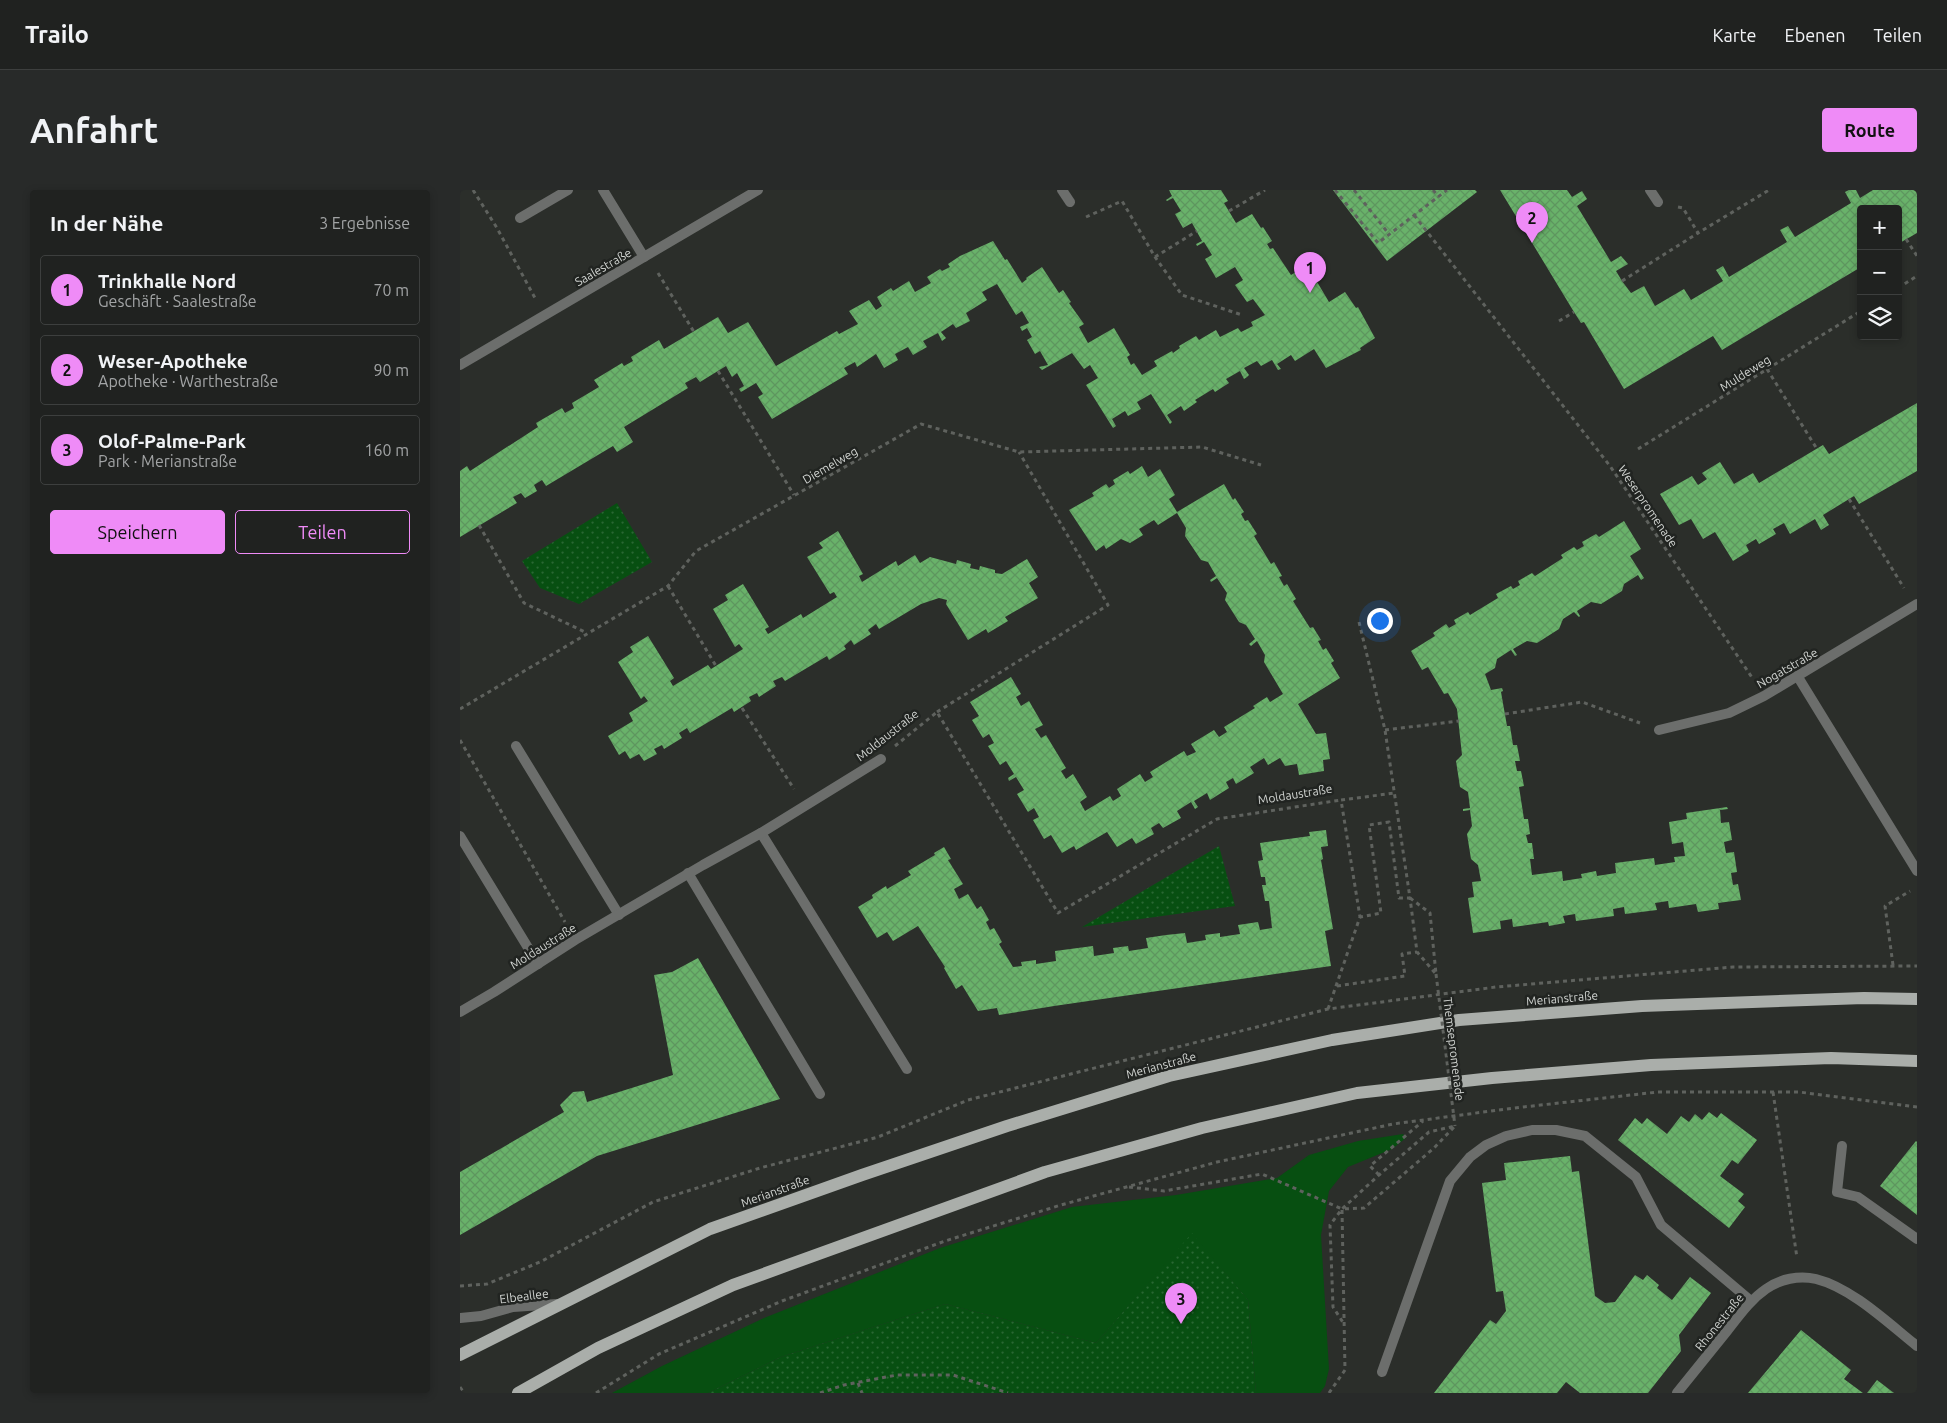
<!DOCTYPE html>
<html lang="de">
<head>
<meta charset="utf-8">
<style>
	:root { --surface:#202220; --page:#282a29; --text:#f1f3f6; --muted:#a2a4a5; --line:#3d3f3e; --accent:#ef8bf7 }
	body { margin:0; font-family:Ubuntu,sans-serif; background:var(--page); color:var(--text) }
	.controls { position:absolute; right:15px; top:15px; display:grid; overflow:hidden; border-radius:5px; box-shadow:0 2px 8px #0003 }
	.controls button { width:45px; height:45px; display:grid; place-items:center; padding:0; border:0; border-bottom:1px solid var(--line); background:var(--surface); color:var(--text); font:25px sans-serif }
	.you { position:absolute; left:919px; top:430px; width:18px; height:18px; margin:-12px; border:4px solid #fff; border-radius:50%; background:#1a73e8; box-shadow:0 0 0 8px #1a73e833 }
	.badge { display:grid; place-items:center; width:32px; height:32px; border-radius:50%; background:var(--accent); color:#111; font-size:16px; font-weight:700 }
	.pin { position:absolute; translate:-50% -41px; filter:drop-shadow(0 1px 2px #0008) }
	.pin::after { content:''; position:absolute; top:26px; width:18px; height:15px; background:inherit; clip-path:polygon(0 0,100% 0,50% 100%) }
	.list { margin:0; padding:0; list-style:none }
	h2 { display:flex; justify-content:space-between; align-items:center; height:65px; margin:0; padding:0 20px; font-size:21px }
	h2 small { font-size:16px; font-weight:400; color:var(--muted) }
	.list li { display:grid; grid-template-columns:32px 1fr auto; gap:15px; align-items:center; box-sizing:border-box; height:70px; margin:0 10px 10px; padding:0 10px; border:1px solid var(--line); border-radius:5px }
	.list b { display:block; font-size:19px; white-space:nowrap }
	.list p { margin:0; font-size:16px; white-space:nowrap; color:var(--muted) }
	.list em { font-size:16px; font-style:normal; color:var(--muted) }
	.actions { display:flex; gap:10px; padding:15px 20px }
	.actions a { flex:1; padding:11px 0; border:1px solid var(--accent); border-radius:5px; text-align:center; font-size:18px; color:var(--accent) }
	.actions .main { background:var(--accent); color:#111 }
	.icon { flex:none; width:28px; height:28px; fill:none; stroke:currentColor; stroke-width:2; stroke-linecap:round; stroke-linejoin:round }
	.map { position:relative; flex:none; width:1457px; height:1203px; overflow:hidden; border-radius:5px }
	header { display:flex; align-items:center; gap:30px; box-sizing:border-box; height:70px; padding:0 25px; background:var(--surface); border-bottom:1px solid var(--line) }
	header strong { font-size:24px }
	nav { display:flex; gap:28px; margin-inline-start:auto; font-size:18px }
	.intro { display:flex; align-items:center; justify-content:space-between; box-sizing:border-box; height:120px; padding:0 30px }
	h1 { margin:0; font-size:35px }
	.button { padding:12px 22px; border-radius:5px; background:var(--accent); color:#111; font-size:18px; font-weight:700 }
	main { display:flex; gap:30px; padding:0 30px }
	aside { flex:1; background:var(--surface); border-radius:5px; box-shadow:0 2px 8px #0003 }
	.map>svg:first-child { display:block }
	.grass { fill:#074f11 }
	.park { fill:url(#park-dots) }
	.building { fill:url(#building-cross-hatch) }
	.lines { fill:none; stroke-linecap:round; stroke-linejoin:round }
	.path { stroke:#5f625e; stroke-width:3; stroke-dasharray:4 4; stroke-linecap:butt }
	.service { stroke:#6c6e6c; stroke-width:10 }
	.minor { stroke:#6c6e6c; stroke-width:10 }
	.tertiary { stroke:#6c6e6c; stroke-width:10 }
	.primary { stroke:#aaaeaa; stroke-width:12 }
	.path-bridge { stroke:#5f625e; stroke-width:3; stroke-dasharray:4 4; stroke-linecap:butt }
	.labels { text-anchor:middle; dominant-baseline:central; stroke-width:5; stroke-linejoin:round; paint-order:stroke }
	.street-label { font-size:12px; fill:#d2d5d2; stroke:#212421 }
</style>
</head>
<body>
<header>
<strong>Trailo</strong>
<nav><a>Karte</a><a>Ebenen</a><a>Teilen</a></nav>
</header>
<div class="intro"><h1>Anfahrt</h1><a class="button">Route</a></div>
<main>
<aside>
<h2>In der Nähe<small>3 Ergebnisse</small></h2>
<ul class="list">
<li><span class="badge">1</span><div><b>Trinkhalle Nord</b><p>Geschäft · Saalestraße</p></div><em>70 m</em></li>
<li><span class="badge">2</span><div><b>Weser-Apotheke</b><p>Apotheke · Warthestraße</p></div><em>90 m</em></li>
<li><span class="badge">3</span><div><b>Olof-Palme-Park</b><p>Park · Merianstraße</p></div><em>160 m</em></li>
</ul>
<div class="actions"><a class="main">Speichern</a><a>Teilen</a></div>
</aside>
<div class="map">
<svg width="1457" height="1203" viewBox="0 0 1457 1203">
	<defs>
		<pattern id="park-dots" width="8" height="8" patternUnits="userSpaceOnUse" patternTransform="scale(1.25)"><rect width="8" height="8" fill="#074f11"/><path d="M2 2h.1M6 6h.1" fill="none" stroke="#2a6733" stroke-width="1.8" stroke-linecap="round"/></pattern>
		<pattern id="building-cross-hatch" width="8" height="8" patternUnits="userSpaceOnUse" patternTransform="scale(1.25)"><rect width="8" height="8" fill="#69b26a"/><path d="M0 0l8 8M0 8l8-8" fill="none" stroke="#5e965f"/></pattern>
	</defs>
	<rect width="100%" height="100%" fill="#2b2e2a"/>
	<polygon class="grass" points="943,944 946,948 932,959 888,977 869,1001 861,1045 869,1179 865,1196 860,1203 796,1203 788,1110 732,1044 636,1153 485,1114 321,1167 248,1203 152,1203 202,1176 304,1128 480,1058 612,1017 716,1005 817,988 849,965 898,951"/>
	<g class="park">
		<polygon points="157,313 192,372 119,414 80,398 62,371"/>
		<polygon points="759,656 775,716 622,737"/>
		<polygon points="732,1043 788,1110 796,1203 248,1203 321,1167 485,1114 636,1153"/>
	</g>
	<g class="building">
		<polygon points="709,0 761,0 768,11 764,13 776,33 792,24 801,38 803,37 812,51 807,54 810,59 813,58 831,85 847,75 869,112 885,102 896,118 898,117 915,148 900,158 901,160 866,178 854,159 835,171 831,165 817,174 821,179 818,180 812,170 801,176 797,171 784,178 789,185 787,187 784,189 780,181 766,189 769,193 755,202 753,199 735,210 737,212 724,221 721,216 707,225 712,232 710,234 691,204 677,212 681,219 668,226 665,221 652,229 656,236 653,238 626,195 638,188 630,175 624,179 612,163 582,180 579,177 588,175 580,161 575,164 567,150 572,147 567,138 562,141 560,137 569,133 562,121 556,125 537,94 522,102 527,110 506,123 510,131 496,138 493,134 481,142 486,148 482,151 478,143 463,151 467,157 453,165 448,157 435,164 438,170 424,178 416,164 397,177 395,172 384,178 388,184 312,229 298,207 303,204 296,193 281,202 279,199 284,196 277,183 272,187 266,176 240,192 236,187 225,193 228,198 164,237 173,252 157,262 153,256 86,296 82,290 74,295 77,301 65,308 61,303 53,307 57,313 0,347 0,281 7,276 10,281 78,237 76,233 102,218 105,223 114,218 112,213 139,197 134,190 162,173 164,176 173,171 171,167 199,150 204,159 258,127 268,143 288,132 316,176 377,141 379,144 398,134 389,121 409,110 416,120 422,116 417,107 431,98 433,101 449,91 455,102 471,93 467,87 480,79 482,81 490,77 488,74 500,66 533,51 545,70 547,69 562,93 567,89 566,88 582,77 599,103 603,100 611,112 609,113 624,134 619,137 628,153 654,138 670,165 667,167 671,175 674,173 682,185 697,176 694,171 712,161 713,163 720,158 719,156 736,146 739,150 756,140 760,147 778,138 781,142 793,136 791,132 805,125 793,109 787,112 775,95 783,90 775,77 756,88 745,69 752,65 744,52 737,56 736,54 742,51 732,33 723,38 715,24 721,21 713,8 707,11 706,10 712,6"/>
		<polygon points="873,0 1015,0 1017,2 927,71"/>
		<polygon points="1040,0 1107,0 1112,7 1122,1 1127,9 1117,16 1151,72 1161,66 1168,74 1156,81 1162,91 1171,103 1184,96 1195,116 1224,99 1231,110 1263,91 1256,80 1263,76 1269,87 1327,52 1320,40 1328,36 1335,47 1391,13 1385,2 1389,0 1396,0 1400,8 1413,0 1457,0 1457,43 1438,54 1438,19 1401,19 1401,77 1262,160 1253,146 1164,199 1124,132 1121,133 1114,122"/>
		<polygon points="1457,213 1457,281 1399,314 1394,306 1363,325 1369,335 1361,340 1355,329 1330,344 1324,333 1313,339 1316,344 1299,354 1296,349 1286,355 1289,361 1273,371 1255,342 1243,349 1231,329 1219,335 1200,304 1232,286 1238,295 1247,289 1242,283 1260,272 1274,294 1293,283 1299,293 1363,255 1369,264"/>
		<polygon points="682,276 688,287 700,279 715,305 709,309 717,322 764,294 773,310 775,308 784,322 781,324 785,331 788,330 797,344 794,346 811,374 814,372 822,386 819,387 824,396 827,394 836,409 833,411 850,438 853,437 861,450 858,451 863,460 866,458 874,471 871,473 880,488 838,514 856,544 866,543 870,569 863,570 864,581 839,585 837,574 825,576 820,568 808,575 804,568 790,577 794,583 776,594 773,588 766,592 769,598 750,610 747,603 734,611 738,617 735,619 731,612 717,621 721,628 703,638 699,633 691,638 694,644 676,654 672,648 657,657 647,642 616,660 614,656 602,663 591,645 584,649 573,630 579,627 574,618 568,622 557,604 564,600 556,587 549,591 548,588 554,584 546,571 540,575 528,556 534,553 529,544 523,548 512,530 519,526 510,512 551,487 561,504 556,507 561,516 569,511 583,535 575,539 581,548 586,545 606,578 601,581 606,589 613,584 627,607 620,612 625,621 650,606 653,611 661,606 657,599 680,584 685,592 693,587 690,582 724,561 727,566 736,562 731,554 754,540 759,547 767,542 764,537 795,518 793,516 807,507 810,512 823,504 804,472 805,465 797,451 791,456 789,454 795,449 786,435 779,432 765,410 767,403 757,388 751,392 750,390 756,386 748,372 741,370 725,346 726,338 717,323 698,335 694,330 679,339 683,345 670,353 661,349 646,359 644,355 636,361 609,320 634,306 632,303 646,294 649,298 655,294 653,290 668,281 670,284"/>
		<polygon points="1164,331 1181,359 1170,366 1184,388 1181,390 1178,385 1164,394 1162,401 1141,414 1131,412 1117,421 1120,426 1119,427 1114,422 1103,429 1099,439 1077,453 1067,451 1053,459 1057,465 1055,466 1051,460 1037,469 1035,478 1025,484 1031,500 1042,498 1043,501 1041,502 1047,536 1050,536 1053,555 1057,555 1060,571 1055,571 1057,581 1061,581 1064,596 1059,597 1064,629 1068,629 1070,644 1066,645 1068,653 1072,653 1074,669 1070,669 1072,685 1102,681 1103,691 1122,688 1121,684 1136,681 1137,686 1156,683 1155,673 1194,668 1195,675 1215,672 1214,667 1225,666 1223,652 1212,654 1209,632 1227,629 1226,623 1267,617 1268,619 1260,620 1261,633 1269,632 1272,650 1264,652 1266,663 1274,662 1277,682 1271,683 1273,695 1278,694 1281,710 1258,713 1259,719 1238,722 1236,714 1209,718 1208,711 1195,713 1197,720 1165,724 1164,717 1153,719 1154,726 1116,731 1115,724 1103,726 1105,733 1089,736 1088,732 1053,737 1052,729 1040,731 1041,739 1013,743 1008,708 1014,707 1012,692 1021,691 1018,675 1011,669 1007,644 1012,636 1010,620 1003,621 1003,619 1010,618 1008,602 1000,597 996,571 1002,565 997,519 988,503 984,504 968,477 962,480 951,461 975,446 973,443 986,434 989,438 996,434 994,430 1008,422 1010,425 1038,408 1036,404 1051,396 1053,399 1060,395 1058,391 1072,383 1075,386 1103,368 1101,365 1114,357 1117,360 1124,356 1122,352 1136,344 1139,347"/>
		<polygon points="378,341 403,384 399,386 402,392 436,371 438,376 455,365 460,373 470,367 496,374 497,370 511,374 510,378 519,380 520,376 535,380 535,383 542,384 567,369 578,387 569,393 578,408 545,427 548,431 528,443 526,439 508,450 486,414 487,410 479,408 461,414 419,439 416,434 408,440 411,444 394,455 391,450 384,456 386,459 369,470 367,466 325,491 322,487 313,491 316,496 299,507 297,503 289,507 291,511 274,522 272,518 230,543 227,538 219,543 222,548 204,559 202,555 194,559 197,564 184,571 179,564 170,569 165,561 159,565 148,546 173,531 169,523 188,511 184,506 181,509 158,472 173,462 170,457 188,446 214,488 210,491 213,496 248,475 251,479 283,459 279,454 275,457 253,419 268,410 265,405 283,394 309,437 305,439 308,444 341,424 343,428 377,407 374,402 370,404 347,367 363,358 359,353"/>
		<polygon points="866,640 868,656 861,657 863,669 861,670 873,739 865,741 871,776 594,816 539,825 537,818 518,821 502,795 496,799 484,778 485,777 458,736 433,751 427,742 417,748 398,717 413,708 412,705 426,696 427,699 451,685 448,681 475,665 474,663 484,657 491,669 488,670 503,694 494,699 499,709 508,704 517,719 521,716 529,730 526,732 530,740 534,738 542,752 539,754 553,777 562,776 561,772 576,770 576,774 596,771 595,761 633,756 634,766 654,763 653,758 668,756 669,761 688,758 686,748 706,745 725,743 727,753 746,750 745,745 760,743 760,747 780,744 778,735 798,732 800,740 812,738 809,711 805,711 802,695 806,695 805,687 801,687 798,671 803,670 800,653 850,646 849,642"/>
		<polygon points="238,768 320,909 137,966 0,1045 0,982 104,922 100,915 113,902 124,901 127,912 213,885 194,785 212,782"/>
		<polygon points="1249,922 1257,928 1261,923 1297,950 1278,974 1272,970 1260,986 1284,1004 1278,1011 1285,1017 1269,1038 1158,950 1175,928 1182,934 1187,928 1207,944 1221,926 1229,932 1235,924 1242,930"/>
		<polygon points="1456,951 1457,952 1457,1025 1420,996"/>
		<polygon points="1110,966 1112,982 1119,981 1135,1106 1145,1113 1155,1112 1175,1085 1183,1090 1187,1085 1199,1095 1197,1098 1212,1110 1230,1087 1251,1103 1219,1145 1221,1161 1188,1203 1120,1203 1106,1192 1097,1203 974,1203 1030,1130 1036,1134 1046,1121 1043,1101 1036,1102 1022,993 1046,990 1044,973"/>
		<polygon points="1341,1140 1391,1180 1384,1189 1403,1203 1288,1203"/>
		<polygon points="1417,1190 1434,1203 1407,1203"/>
	</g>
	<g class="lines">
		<g class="path">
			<polyline points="13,0 37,38 75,108"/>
			<polyline points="875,0 918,53 987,0"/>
			<polyline points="894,0 929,44"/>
			<polyline points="973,0 979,7"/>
			<polyline points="1218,17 1223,18 1238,43 1309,0"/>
			<polyline points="769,21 805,0"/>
			<polyline points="954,25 1150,276 1293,489"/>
			<polyline points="626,27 662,11 695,67 722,105 782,125"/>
			<polyline points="1446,49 1457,66"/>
			<polyline points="695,67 737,41"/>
			<polyline points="198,83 234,142"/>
			<polyline points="1162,91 1238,43"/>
			<polyline points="1438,98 1457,86"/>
			<polyline points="1099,131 1114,122"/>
			<polyline points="1307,179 1357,259"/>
			<polyline points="258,181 334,305"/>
			<polyline points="1178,259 1401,121"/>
			<polyline points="1389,309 1444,398"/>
			<polyline points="19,335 64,413 127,443"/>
			<polyline points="208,396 256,476"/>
			<polyline points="899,432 925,540 950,708 939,708 929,632 909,635 921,723 900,727"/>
			<polyline points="282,518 334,599"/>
			<polyline points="0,519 208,396 236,361 461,234 559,262 742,257 801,275"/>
			<polyline points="477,522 648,415 559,262"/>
			<polyline points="1045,524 1122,512 1180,533"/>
			<polyline points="925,540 999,531"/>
			<polyline points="0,550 105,732"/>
			<polyline points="435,556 477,522 598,723 757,629 881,610"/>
			<polygon points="950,708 970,723 976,784 957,762"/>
			<polyline points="1433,775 1425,716 1450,701"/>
			<polyline points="877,796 945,786 942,764 957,762"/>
			<polyline points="868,819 900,727 881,610 935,603"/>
			<polyline points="1313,902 1337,1068"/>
			<polyline points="919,985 910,976 963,931"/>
			<polyline points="669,997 704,1001 802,984 882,1019"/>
			<polyline points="0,1096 27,1094 80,1072 193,1012 300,978 418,947 508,910 868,819 1036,797 1273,777 1457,776"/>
			<polyline points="398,1193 402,1203"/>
			<polyline points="0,1197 4,1203"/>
			<polyline points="136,1203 199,1164 322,1111 485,1051 601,1015 757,972 933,934 1054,918 1198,902 1339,902 1457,917"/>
			<polyline points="360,1203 384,1195 437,1185 493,1185 548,1203"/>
			<polyline points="869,1203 885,1180 882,1019 904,1018 974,958 995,936 969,942 919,985 882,1019 870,1035 873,1117 884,1134"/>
		</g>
		<g class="service">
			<polyline points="143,0 184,67"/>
			<polyline points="60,28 108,0"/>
			<polyline points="1338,487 1457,681"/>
			<polyline points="56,556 159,725"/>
			<polyline points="301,643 447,879"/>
			<polyline points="0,646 78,774"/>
			<polyline points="228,683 360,904"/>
			<polyline points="1382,956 1377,1002 1398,1007 1457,1049"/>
			<polyline points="922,1182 990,991 1010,967 1026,955 1046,946 1072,940 1096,940 1125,946 1176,987 1201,1035 1291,1111"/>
		</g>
		<g class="minor">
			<polyline points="602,0 610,12"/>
			<polyline points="1190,0 1198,12"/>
			<polyline points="0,175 298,0"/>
			<polyline points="1199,540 1269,523 1304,506 1457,414"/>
			<polyline points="0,822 34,802 115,750 243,675 301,643 421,569"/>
			<path d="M 1217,1203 C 1234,1182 1251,1161 1267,1141 C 1279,1126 1290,1110 1306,1099 C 1320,1089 1339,1085 1356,1089 C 1392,1098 1428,1133 1457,1156"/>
		</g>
		<polyline class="tertiary" points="0,1128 21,1126 53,1117 97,1114"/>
		<g class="primary">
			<polyline points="0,1165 250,1039 402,985 547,936 709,886 872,850 999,830 1182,816 1404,808 1457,809"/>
			<polyline points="58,1203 138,1158 273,1095 585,982 742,938 897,903 1032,888 1191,875 1371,868 1457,871"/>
		</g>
		<polyline class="path-bridge" points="976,784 995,936"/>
	</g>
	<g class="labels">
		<g class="street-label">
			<text transform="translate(143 77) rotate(-30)">Saalestraße</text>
			<text transform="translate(1285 183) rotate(-32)">Muldeweg</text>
			<text transform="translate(370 275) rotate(-30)">Diemelweg</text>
			<text transform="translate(1188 316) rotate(56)">Weserpromenade</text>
			<text transform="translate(1327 478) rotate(-30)">Nogatstraße</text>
			<text transform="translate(427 545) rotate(-38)">Moldaustraße</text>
			<text transform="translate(835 604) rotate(-9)">Moldaustraße</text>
			<text transform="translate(83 756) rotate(-32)">Moldaustraße</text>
			<text transform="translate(1102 808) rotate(-5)">Merianstraße</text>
			<text transform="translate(994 859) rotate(83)">Themsepromenade</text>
			<text transform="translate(701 875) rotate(-15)">Merianstraße</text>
			<text transform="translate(315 1001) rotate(-20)">Merianstraße</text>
			<text transform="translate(64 1106) rotate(-7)">Elbeallee</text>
			<text transform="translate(1259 1132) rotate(-51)">Rhonestraße</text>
		</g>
	</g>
</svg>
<div class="controls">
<button>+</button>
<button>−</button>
<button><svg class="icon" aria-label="layers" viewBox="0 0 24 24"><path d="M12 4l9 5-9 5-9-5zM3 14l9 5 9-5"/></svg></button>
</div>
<div class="you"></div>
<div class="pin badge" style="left:850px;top:103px">1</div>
<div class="pin badge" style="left:1072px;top:53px">2</div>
<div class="pin badge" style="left:721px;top:1134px">3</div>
</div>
</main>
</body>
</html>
